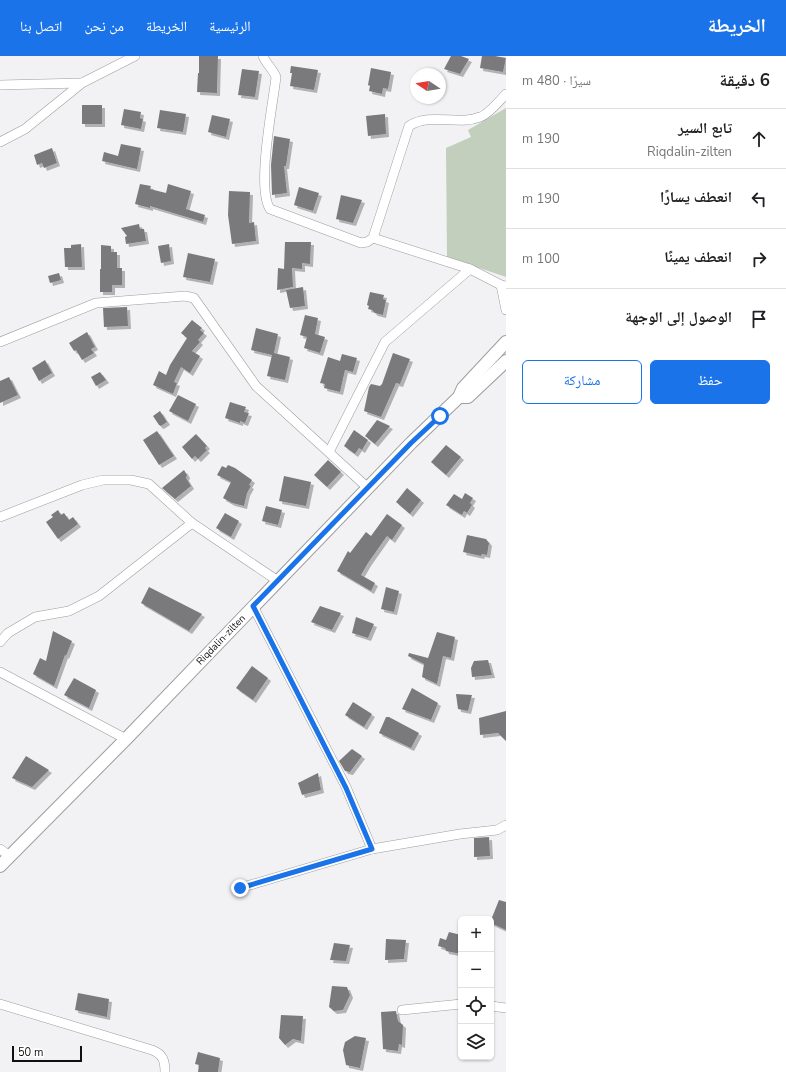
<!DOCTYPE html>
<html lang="ar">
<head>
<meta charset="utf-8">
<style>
	:root { --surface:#fff; --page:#f6f6f6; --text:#202124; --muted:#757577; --line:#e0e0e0; --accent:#1a73e8 }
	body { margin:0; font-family:"Nunito Sans","Noto Naskh Arabic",sans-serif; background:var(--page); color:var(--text); direction:rtl }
	.controls { position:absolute; right:12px; bottom:12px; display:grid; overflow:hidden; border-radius:6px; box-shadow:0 1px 3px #0004 }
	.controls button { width:36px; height:36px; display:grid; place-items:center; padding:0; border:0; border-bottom:1px solid var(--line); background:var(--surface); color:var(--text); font:20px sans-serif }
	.compass { position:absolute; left:410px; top:12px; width:36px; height:36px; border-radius:50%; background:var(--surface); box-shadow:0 1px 3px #0004; rotate:282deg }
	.scale { position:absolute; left:12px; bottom:10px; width:70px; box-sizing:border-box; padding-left:4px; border:2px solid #101011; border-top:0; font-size:11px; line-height:14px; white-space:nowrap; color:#101011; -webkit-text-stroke:3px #fff; paint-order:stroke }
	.stop { position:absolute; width:12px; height:12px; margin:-9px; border:3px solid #1a73e8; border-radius:50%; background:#fff }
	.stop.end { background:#1a73e8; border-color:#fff; box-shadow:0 1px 4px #0008 }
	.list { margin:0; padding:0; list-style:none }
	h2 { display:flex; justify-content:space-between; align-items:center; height:52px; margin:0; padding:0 16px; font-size:17px }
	h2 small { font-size:13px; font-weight:400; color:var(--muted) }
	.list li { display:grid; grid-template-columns:26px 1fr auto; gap:12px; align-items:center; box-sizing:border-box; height:60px; padding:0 16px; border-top:1px solid var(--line) }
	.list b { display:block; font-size:15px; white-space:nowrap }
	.list p { margin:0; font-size:13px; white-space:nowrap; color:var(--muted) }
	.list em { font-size:13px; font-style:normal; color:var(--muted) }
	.actions { display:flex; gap:8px; padding:12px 16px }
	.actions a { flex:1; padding:9px 0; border:1px solid var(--accent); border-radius:6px; text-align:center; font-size:14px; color:var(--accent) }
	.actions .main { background:var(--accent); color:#fff }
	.icon { flex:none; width:22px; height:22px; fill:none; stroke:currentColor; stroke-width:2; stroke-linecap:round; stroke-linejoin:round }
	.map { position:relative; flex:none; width:506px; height:1016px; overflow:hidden; direction:ltr }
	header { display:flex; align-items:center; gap:24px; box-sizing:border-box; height:56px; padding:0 20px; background:var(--accent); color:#fff }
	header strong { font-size:19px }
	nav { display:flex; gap:22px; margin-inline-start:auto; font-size:14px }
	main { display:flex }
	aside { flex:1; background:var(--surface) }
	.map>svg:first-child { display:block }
	.green { fill:#c2cfbc }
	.building { fill:#7a7a7c; filter:url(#shadow) }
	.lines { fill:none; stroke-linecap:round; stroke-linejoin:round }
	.minor-casing { stroke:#9d9d9f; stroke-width:10 }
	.major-casing { stroke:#9d9d9f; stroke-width:14 }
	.minor { stroke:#fff; stroke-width:9 }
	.major { stroke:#fff; stroke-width:12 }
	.route { stroke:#1a73e8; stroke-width:5 }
	.labels { text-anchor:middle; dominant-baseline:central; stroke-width:3.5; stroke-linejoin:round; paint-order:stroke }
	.street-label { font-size:10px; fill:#101011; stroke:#fff }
</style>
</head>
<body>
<header>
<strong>الخريطة</strong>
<nav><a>الرئيسية</a><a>الخريطة</a><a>من نحن</a><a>اتصل بنا</a></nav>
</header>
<main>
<aside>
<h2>6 دقيقة<small>سيرًا · 480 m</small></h2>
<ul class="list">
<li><svg class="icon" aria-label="ahead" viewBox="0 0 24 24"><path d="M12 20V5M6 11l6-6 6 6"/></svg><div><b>تابع السير</b><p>Riqdalin-zilten</p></div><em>190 m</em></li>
<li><svg class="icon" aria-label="left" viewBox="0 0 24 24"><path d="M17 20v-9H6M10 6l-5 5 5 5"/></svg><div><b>انعطف يسارًا</b></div><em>190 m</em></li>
<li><svg class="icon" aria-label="right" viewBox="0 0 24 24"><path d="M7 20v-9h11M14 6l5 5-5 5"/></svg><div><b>انعطف يمينًا</b></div><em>100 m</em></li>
<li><svg class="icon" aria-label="arrive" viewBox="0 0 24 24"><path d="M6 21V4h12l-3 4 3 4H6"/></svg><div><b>الوصول إلى الوجهة</b></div></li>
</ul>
<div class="actions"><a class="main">حفظ</a><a>مشاركة</a></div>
</aside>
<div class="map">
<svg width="506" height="1016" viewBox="0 0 506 1016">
	<defs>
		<filter id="shadow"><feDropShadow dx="3" dy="3" stdDeviation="0" flood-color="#0004"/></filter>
	</defs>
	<rect width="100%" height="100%" fill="#f2f2f4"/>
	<polygon class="green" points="506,52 506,221 447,201 446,92 471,81 468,74"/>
	<g class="building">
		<polygon points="199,0 218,0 217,37 197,36 198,17 199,17"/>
		<polygon points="451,0 461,0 469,3 460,18 444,13"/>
		<polygon points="482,0 495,0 506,2 503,16 480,12"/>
		<polygon points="291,10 318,14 314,34 290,30 292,17 290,17"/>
		<polygon points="371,12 391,16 388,33 383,32 382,38 369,35 370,30 368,29"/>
		<polygon points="242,13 259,15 255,41 238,39"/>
		<rect x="82" y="49" width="20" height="19"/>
		<polygon points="124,53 141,56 140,62 143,63 141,73 121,69"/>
		<polygon points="160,54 186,58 183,76 157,72"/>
		<polygon points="385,58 386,78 368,80 366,60"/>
		<polygon points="212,59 230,63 226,81 208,76"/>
		<polygon points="274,80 290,83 286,110 284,110 287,137 272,139 271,109"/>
		<polygon points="121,88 141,92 137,113 102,105 104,96 118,100"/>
		<polygon points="52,92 57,107 44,112 42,107 37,109 34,99"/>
		<polygon points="140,128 151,130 150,133 166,137 168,128 191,135 186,153 205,159 203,166 150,150 150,152 135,148"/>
		<polygon points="299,131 319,137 313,155 294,149"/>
		<polygon points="229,135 250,136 249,167 254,166 256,185 232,188 228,159"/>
		<polygon points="341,139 362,144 353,167 336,163"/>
		<polygon points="139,168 140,173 144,173 146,185 126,188 125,181 127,180 121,172"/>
		<polygon points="285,186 311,186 310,208 302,207 302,213 292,212 293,231 277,234 278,212 284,213"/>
		<polygon points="81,188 82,211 65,211 64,192 71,192 71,189"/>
		<polygon points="169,188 171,205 161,207 158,190"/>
		<polygon points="101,189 111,190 111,196 117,196 117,212 122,212 122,229 112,229 112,236 100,236 100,213 101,213"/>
		<polygon points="188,197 215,203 210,226 183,221"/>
		<polygon points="59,217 61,224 50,227 48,220"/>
		<polygon points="303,231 305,250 290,252 286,234"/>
		<polygon points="370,236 384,239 383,243 386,244 383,259 375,257 372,254 368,253 369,250 367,249"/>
		<polygon points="127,251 128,270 104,271 103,252"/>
		<polygon points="305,259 318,262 315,278 325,281 320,297 304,292 307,281 300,279"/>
		<polygon points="192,264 202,272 200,274 204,277 198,284 200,286 192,295 200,300 190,317 181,311 174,326 177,327 173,338 153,329 159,315 166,319 170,309 187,282 181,277"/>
		<polygon points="256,272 278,278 274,297 290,301 285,324 267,320 272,299 251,294"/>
		<polygon points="87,276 95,291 91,293 94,297 82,304 76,294 74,295 69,287"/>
		<polygon points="393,297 410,303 400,328 396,327 381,361 364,355 369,331 371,328 380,330 382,328"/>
		<polygon points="342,298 357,302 353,316 345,314 340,336 324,332 325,328 320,327 328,301 340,305"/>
		<polygon points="45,304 52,317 39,325 32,312"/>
		<polygon points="100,316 106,324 96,330 91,321"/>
		<polygon points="9,321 18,339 0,347 0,325"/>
		<polygon points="178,339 196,348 188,365 169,355"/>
		<polygon points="230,346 246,351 244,356 249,357 245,367 240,365 240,367 225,362"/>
		<polygon points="160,355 167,366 161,370 159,369 153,360"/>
		<polygon points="377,364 390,370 375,388 365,380"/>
		<polygon points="354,374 368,384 362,394 359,392 355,398 344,390"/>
		<polygon points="157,375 174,400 159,409 143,384"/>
		<polygon points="196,378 207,390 205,392 207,394 198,403 195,400 192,403 182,391"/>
		<polygon points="446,389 461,401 446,419 431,406"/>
		<polygon points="328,404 341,416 327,431 314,419"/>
		<polygon points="228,409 235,412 252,424 249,429 251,430 247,437 244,450 232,447 223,442 231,426 217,419 222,410 226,412"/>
		<polygon points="184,414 187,419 186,422 191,430 175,443 162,432"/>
		<polygon points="284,420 311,426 306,450 279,445"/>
		<polygon points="407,432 421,444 410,458 396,446"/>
		<polygon points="465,437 473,442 470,447 472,449 467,457 464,455 462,459 446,449 454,438 462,443"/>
		<polygon points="266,450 282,454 278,469 262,465"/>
		<polygon points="58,454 61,459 64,457 69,464 73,461 78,468 58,483 46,466 53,461 51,459"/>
		<polygon points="225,457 239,465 231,481 216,472"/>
		<polygon points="387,458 402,469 392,484 387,480 368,507 361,519 375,527 371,535 337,515 348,495 350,497 366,476 371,480"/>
		<polygon points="467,479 486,483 489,487 487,499 482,498 481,500 463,496"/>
		<polygon points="149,531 202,558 189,575 141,547"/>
		<polygon points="386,531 399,535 394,556 381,553"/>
		<polygon points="320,550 341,557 332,574 311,566"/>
		<polygon points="356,561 374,568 368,582 352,577"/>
		<polygon points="53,575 72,585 66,600 65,599 54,630 33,618 40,602 46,605"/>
		<polygon points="437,576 455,581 451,602 443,600 437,628 422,621 424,608 408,600 409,597 428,602"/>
		<polygon points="488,604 492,619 472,621 471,612 474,605"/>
		<polygon points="252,610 268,622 253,644 236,632"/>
		<polygon points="74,622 96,634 89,652 64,639"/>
		<polygon points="412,632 438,647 431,664 402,653"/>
		<polygon points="456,638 472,639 468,655 458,653"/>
		<polygon points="353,646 372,658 364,671 345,659"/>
		<polygon points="506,655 506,685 498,677 480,679 479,662"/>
		<polygon points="386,661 389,661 419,677 411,692 379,677"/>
		<polygon points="352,693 362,700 350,716 345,715 339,705"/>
		<polygon points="26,700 49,714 32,731 12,722"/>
		<polygon points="318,717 321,734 302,739 298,727"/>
		<polygon points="489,781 490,800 474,801 474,782"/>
		<polygon points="499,844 506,846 506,874 491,867 491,864"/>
		<polygon points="449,876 461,879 461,898 446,895 445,892 438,890 440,882 446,884"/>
		<polygon points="386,883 406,884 404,903 385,904"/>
		<polygon points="334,887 350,889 346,905 330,904"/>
		<polygon points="332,930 347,931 350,939 343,954 334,955 329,951"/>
		<polygon points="78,937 109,943 107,961 75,954"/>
		<polygon points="396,955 398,965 403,969 402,989 399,988 398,995 383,993 381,956"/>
		<polygon points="281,959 303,960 301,985 293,983 285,989 279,982"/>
		<polygon points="355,980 366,982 360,1012 346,1009 343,994 345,986"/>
		<polygon points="198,996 220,1002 218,1016 198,1016 199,1009 195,1008"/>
	</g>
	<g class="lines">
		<g class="minor-casing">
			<g id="minor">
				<path d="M 263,0 C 266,8 273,13 276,21 C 273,48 256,132 270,153 L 361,187 L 367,186 L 373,182 L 409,70 C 430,56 457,70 480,61 C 488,59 500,44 506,38"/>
				<polyline points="0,29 82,27"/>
				<polyline points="0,86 25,73 82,27 135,0"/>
				<polyline points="373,182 470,213 501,229 506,230"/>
				<polyline points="501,229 506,254"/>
				<polyline points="0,286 96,247 185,240 194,242 256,330 368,432"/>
				<polyline points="329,396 385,286 470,213"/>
				<polyline points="0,461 82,429 103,424 131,424 149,428 192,467 278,525"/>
				<polyline points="253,550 346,731 372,793"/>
				<polyline points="0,586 8,577 35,561 69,555 99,540 192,467"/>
				<polyline points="0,616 126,683"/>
				<polyline points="0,793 10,800"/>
				<polyline points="240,832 372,793 460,778 497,774 506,769"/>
				<path d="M 0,948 L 152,994 C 163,998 165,1005 165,1016"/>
				<polyline points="491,950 506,952"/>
				<polyline points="402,954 461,948"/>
			</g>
		</g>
		<g class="major-casing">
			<g id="major">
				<polyline points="459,341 468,341 506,305"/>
				<polyline points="0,810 126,683 411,387 459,341 463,332 506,286"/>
			</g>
		</g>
		<use href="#minor" class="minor"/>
		<use href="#major" class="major"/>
	</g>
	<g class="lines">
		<polyline class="route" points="240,832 372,793 346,732 253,550 411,387 440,360"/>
	</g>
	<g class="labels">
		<g class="street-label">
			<text transform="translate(221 584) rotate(-46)">Riqdalin-zilten</text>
		</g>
	</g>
</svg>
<div class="controls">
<button>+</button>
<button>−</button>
<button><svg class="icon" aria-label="locate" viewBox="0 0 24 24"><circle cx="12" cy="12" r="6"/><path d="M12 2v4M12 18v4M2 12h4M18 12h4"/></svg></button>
<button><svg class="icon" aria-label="layers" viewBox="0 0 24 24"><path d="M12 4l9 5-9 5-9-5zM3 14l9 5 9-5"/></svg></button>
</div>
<svg class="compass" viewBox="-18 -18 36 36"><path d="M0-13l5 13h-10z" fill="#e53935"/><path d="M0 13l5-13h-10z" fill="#757577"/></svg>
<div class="scale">50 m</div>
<div class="stop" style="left:440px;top:360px"></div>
<div class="stop end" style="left:240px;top:832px"></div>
</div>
</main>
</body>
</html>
